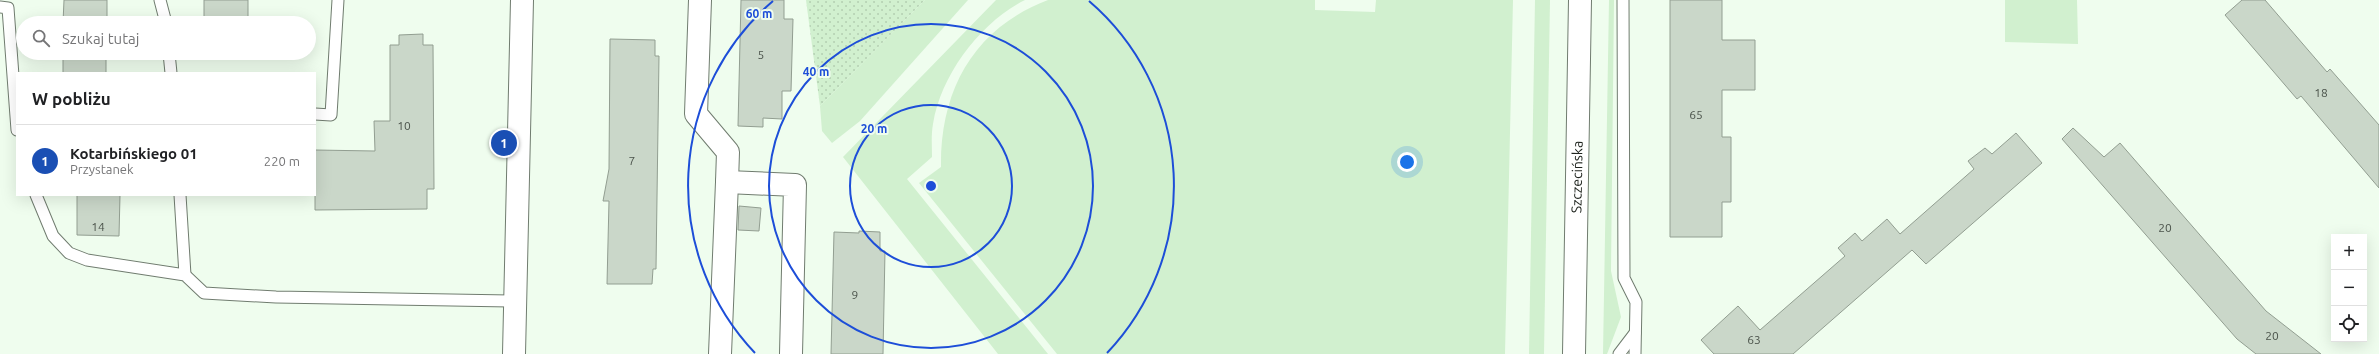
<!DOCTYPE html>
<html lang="pl">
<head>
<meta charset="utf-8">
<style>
	:root { --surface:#fff; --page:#f6f6f6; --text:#202124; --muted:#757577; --line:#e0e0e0; --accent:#a344ad }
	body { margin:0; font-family:Ubuntu,sans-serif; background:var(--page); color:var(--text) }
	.controls { position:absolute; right:12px; bottom:12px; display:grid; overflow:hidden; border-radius:0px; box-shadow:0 4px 16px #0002 }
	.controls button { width:36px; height:36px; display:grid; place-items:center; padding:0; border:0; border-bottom:1px solid var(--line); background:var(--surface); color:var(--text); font:20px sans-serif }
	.you { position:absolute; left:1407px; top:162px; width:14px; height:14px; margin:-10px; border:3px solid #fff; border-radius:50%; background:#1a73e8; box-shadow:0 0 0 6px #1a73e833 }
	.badge { display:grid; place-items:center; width:26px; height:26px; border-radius:50%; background:var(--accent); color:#fff; font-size:13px; font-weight:700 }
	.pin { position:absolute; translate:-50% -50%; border:2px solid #fff; box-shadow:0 1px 4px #0006 }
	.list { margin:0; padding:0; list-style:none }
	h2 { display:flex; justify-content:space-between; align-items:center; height:52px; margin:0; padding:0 16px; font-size:17px }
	h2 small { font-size:13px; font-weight:400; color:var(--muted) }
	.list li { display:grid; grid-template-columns:26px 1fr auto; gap:12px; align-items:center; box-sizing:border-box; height:72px; padding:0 16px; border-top:1px solid var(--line) }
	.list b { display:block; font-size:15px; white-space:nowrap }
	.list p { margin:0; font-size:13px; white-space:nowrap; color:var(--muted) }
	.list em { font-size:13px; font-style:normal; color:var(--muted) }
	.icon { flex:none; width:22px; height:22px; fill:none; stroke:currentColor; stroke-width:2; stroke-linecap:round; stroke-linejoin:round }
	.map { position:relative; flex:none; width:2379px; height:354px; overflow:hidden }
	.search { position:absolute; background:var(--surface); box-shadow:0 4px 16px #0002; left:16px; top:16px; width:300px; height:44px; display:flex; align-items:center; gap:10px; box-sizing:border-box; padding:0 14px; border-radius:22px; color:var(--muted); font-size:15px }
	.panel { position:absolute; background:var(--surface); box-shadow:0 4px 16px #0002; left:16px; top:72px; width:300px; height:124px; border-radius:0px }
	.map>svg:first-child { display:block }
	.grass { fill:#d1f0cf }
	.park { fill:url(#park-dots) }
	.building { fill:#cad7c9; stroke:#929e91 }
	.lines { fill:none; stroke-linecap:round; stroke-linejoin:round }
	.lane-casing { stroke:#707c6f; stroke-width:13 }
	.street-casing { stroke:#707c6f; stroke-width:24 }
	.secondary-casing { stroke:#707c6f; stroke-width:24 }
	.lane { stroke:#fff; stroke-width:11 }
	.street { stroke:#fff; stroke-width:22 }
	.secondary { stroke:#fff; stroke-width:22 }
	.ring { fill:none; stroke:#1d4ed8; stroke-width:2 }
	.labels { text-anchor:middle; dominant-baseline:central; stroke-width:4; stroke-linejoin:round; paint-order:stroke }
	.number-label { font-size:12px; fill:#4a524a }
	.street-label { font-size:14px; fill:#20251f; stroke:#effdee }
	.centre { fill:#1d4ed8; stroke:#effdee; stroke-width:2 }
	.ring-label { font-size:12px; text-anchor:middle; font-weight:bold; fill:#1d4ed8; stroke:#effdee; stroke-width:4; stroke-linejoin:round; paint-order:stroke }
</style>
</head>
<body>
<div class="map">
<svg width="2379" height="354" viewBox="0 0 2379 354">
	<defs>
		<pattern id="park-dots" width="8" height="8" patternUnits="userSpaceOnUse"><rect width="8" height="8" fill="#d1f0cf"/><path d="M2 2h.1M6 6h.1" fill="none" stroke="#b3ceb1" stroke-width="1.8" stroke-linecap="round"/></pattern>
	</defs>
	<rect width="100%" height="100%" fill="#effdee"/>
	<g class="grass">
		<polygon points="925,0 968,0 860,121 832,143 822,131 820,106"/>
		<path d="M 996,0 L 1025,0 C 981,22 941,74 933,124 C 931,135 932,146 932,157 L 907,179 L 1048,354 L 998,354 L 843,157 Z"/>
		<path d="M 1048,0 L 1315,0 L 1315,10 L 1375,12 L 1376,0 L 1513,0 L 1505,354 L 1057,354 L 919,183 L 941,167 C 940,90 974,28 1048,0 Z"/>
		<polygon points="1535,0 1550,0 1544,354 1529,354"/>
		<polygon points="1609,0 1614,0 1611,271 1621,317 1607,354 1603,354"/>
		<polygon points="2005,0 2077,0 2078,44 2005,42"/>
	</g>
	<polygon class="park" points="806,0 925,0 820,106"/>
	<g class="building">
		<polygon points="64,0 107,0 107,23 63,23"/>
		<rect x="204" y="0" width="44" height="23"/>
		<polygon points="741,0 784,0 784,19 793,19 791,91 782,91 782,119 763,118 763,127 738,126"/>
		<polygon points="1670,0 1722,0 1722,40 1755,40 1755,90 1722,90 1722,137 1731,137 1731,202 1722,202 1722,237 1670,237"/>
		<polygon points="2242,0 2265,0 2327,72 2330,69 2379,125 2379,188 2301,96 2297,99 2225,15"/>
		<polygon points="423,34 423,45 433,45 434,189 427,189 427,209 315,210 315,150 375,151 374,121 390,121 390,45 399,45 399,35"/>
		<polygon points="610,39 655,40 655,56 659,56 656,269 653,269 652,284 607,284 609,201 603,201 609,169"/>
		<rect x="63" y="53" width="43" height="20"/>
		<polygon points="2073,128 2104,157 2120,143 2266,311 2321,354 2256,354 2237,339 2062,139"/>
		<polygon points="2016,133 2042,163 1926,264 1912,250 1793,354 1714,354 1701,340 1738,306 1760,330 1845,256 1838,248 1855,233 1862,241 1887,219 1900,234 1974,169 1968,161 1985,148 1992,154"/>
		<polygon points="77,195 120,195 119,236 77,235"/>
		<polygon points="739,206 761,208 759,231 738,230"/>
		<polygon points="859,231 880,232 880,251 885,251 883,354 831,354 834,232 859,233"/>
	</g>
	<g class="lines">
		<g class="lane-casing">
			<g id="lane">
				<polyline points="160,0 166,23"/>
				<polyline points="1623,0 1624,278 1636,302 1635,354"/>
				<polyline points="0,7 8,8 17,130"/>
				<polyline points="169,53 171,73"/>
				<polyline points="315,114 331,115 338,0"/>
				<polyline points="36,195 53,236 69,253 87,260 185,275 204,293 276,297 515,301"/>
				<polyline points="180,195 185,275"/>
				<polyline points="1619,354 1635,333"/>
			</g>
		</g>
		<g class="street-casing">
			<g id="street">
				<polyline points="700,0 696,114 728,152 727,182 795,185 791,354"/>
				<polyline points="514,354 522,0"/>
				<polyline points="720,354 727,182"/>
			</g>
		</g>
		<g class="secondary-casing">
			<g id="secondary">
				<path id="s1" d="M 1574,354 L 1580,0"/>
			</g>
		</g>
		<use href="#lane" class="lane"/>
		<use href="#street" class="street"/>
		<use href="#secondary" class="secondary"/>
	</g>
	<g class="ring">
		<circle cx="931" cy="186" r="81"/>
		<circle cx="931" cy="186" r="162"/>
		<path d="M755 353A243 243 0 0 1 773 1M1089 1A243 243 0 0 1 1107 353"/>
	</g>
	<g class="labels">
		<g class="number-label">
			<text x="761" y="54">5</text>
			<text x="2321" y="92">18</text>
			<text x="1696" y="114">65</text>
			<text x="404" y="125">10</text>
			<text x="632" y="160">7</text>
			<text x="98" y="226">14</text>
			<text x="2165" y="227">20</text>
			<text x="855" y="294">9</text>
			<text x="2272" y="335">20</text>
			<text x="1754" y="339">63</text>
		</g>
		<g class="street-label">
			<text stroke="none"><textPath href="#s1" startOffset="177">Szczecińska</textPath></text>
		</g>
	</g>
	<circle cx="931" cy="186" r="6" class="centre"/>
	<g class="ring-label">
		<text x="759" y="18">60 m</text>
		<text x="816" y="76">40 m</text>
		<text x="874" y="133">20 m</text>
	</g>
</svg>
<div class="controls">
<button>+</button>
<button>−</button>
<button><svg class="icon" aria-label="locate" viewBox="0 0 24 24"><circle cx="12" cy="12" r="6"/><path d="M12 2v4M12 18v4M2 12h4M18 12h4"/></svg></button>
</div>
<div class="you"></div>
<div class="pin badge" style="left:504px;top:143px;background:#1a4fb4">1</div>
<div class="search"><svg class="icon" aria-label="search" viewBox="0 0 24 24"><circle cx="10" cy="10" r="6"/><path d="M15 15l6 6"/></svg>Szukaj tutaj</div>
<section class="panel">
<h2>W pobliżu<small></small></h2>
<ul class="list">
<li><span class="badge" style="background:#1a4fb4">1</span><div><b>Kotarbińskiego 01</b><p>Przystanek</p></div><em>220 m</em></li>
</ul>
</section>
</div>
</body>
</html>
